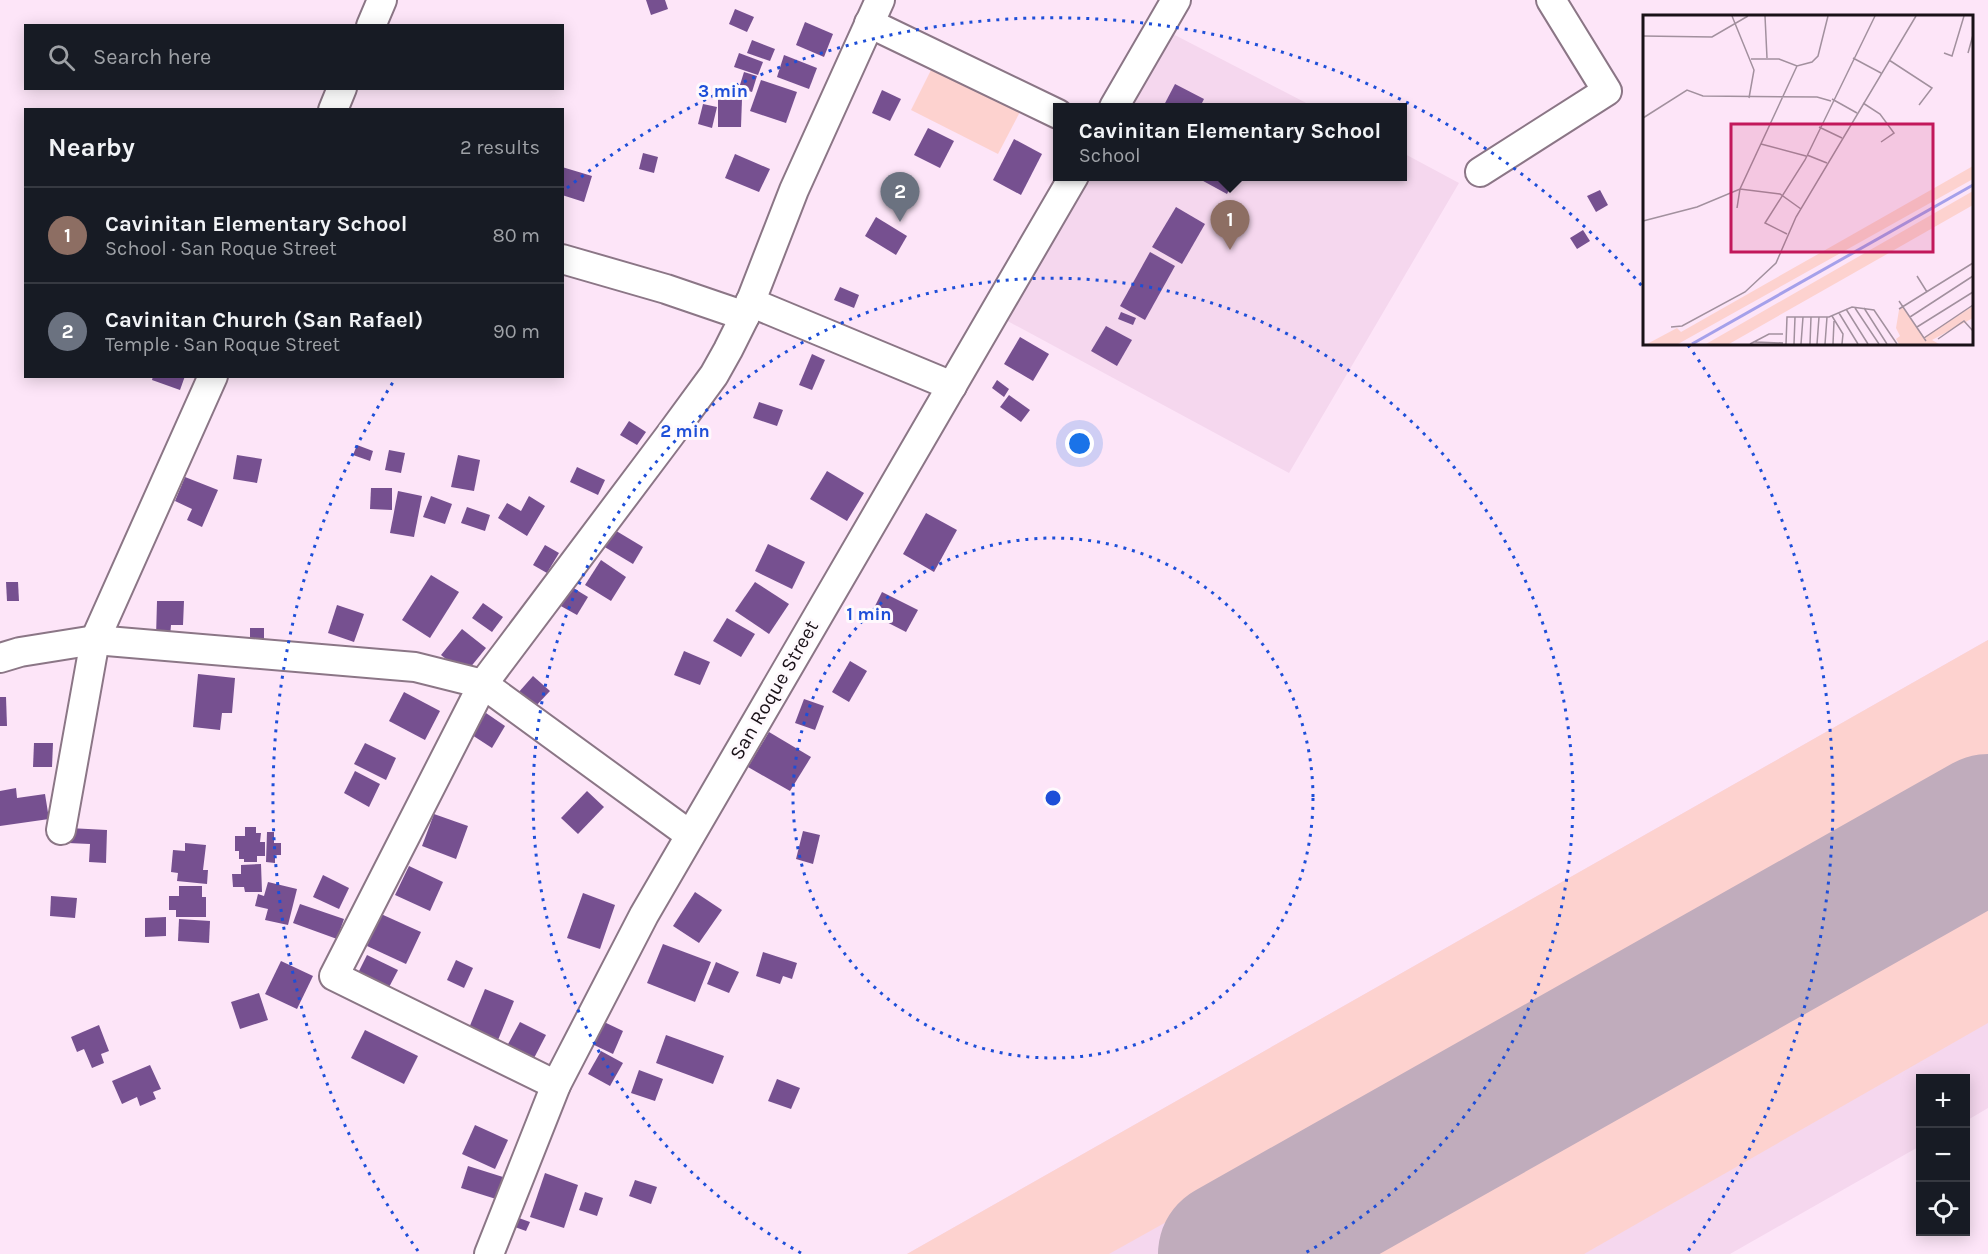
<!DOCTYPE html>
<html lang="en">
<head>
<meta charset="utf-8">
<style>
	:root { --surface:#171b24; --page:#20242c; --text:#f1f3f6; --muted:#9ea1a6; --line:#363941; --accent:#1a73e8 }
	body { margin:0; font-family:Karla,sans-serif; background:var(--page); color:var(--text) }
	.controls { position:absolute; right:18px; bottom:18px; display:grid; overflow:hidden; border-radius:0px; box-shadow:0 3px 15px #0003 }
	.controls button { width:54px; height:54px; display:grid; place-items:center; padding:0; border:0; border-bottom:2px solid var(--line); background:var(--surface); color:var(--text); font:30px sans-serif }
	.you { position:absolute; left:1080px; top:444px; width:21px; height:21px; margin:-15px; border:4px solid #fff; border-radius:50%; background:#1a73e8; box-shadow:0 0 0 9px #1a73e833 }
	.badge { display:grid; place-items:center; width:39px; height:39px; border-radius:50%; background:var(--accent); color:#fff; font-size:20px; font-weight:700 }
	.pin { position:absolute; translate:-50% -50px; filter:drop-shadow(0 2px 3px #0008) }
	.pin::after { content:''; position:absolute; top:32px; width:21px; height:18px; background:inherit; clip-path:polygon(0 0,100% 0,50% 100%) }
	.popup { position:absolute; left:1053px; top:103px; width:354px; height:78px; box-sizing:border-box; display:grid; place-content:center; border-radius:0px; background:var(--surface); filter:drop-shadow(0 2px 4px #0005); font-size:20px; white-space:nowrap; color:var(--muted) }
	.popup b { font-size:22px; color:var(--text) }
	.popup::after { content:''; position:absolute; left:50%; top:100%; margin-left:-12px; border:12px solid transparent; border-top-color:var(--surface) }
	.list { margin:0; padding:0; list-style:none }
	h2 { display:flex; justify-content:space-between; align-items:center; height:78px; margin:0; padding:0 24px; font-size:26px }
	h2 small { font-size:20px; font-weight:400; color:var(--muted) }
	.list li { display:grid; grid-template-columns:39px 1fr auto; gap:18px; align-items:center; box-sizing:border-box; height:96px; padding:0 24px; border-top:2px solid var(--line) }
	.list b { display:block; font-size:22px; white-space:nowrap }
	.list p { margin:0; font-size:20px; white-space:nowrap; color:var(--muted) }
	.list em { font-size:20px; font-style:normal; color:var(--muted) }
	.icon { flex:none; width:33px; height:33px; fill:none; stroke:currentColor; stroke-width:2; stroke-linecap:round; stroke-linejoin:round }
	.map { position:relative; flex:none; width:1988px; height:1254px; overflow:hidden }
	.search { position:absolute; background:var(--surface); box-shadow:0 3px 15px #0003; left:24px; top:24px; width:540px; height:66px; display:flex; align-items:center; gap:15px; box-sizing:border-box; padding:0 21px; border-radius:0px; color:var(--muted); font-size:22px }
	.panel { position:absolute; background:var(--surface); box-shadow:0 3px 15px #0003; left:24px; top:108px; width:540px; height:270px; border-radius:0px }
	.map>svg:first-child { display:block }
	.built { fill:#f5d7ee }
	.green { fill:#fdd2cf }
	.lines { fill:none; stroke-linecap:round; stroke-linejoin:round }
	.runway { stroke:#c0acbc; stroke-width:146 }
	.building { fill:#765090 }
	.minor-casing { stroke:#8b7686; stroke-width:32 }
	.minor { stroke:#fff; stroke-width:28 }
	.ring { fill:none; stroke:#1d4ed8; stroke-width:3; stroke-dasharray:3 6 }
	.labels { text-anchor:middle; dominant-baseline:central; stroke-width:6; stroke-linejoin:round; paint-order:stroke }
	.street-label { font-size:20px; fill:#191117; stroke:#fef9fd }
	.inset-river { fill:none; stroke:#a5a0ea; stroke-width:3 }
	.inset-road { fill:none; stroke:#a2909e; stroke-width:1.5 }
	.view { fill:#c2185b; fill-opacity:0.15; stroke:#c2185b; stroke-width:3 }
	.inset-edge { fill:none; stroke:#191117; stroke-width:3 }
	.centre { fill:#1d4ed8; stroke:#fef9fd; stroke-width:3 }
	.ring-label { font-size:18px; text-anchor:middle; font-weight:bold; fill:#1d4ed8; stroke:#fef9fd; stroke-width:6; stroke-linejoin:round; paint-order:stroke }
</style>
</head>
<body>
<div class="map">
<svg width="1988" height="1254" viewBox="0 0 1988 1254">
	<rect width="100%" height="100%" fill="#fde5f8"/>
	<g class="built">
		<polygon points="1169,32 1314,107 1125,107"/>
		<polygon points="1403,153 1459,183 1289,473 1002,318 1084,177 1402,176"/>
		<polygon points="1988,640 1988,1108 1966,1121 1966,1078 1920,1078 1920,1146 1730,1254 907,1254"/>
	</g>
	<g class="green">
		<polygon points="933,66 1021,110 998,154 911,110"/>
		<polygon points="1988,640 1988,763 1109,1254 907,1254"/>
		<polygon points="1988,887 1988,1023 1584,1254 1346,1254"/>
	</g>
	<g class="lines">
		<polyline class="runway" points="1231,1254 1988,827"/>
	</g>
	<g class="building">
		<polygon points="646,0 665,0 668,9 651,15"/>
		<polygon points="735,9 754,17 747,32 729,24"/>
		<polygon points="805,22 833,34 824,57 796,45"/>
		<polygon points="752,40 775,49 770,61 747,53"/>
		<polygon points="739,53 763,62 758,75 734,67"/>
		<polygon points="784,55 817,68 809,89 777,77"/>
		<polygon points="744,72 757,76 752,92 739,88"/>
		<polygon points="761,80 797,92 786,123 750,111"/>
		<polygon points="1175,84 1204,99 1200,107 1163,107"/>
		<polygon points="882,90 901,99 890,121 872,113"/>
		<polygon points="718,99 742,99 741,127 718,127"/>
		<polygon points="703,104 717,107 712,128 698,124"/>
		<polygon points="928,128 954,141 940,168 914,155"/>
		<polygon points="1014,139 1042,154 1021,195 993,180"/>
		<polygon points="643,153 658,157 654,173 639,169"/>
		<polygon points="735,154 770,169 759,192 725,178"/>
		<polygon points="562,167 592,176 584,202 562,195"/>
		<polygon points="1194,176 1236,176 1227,194"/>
		<polygon points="1600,190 1608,205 1596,212 1587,196"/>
		<polygon points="1176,207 1205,224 1182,264 1152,247"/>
		<polygon points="876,217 907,236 896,255 865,236"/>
		<polygon points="1583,230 1590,241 1577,249 1570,238"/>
		<polygon points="1150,252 1175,266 1145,320 1120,306"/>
		<polygon points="840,287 859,295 854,308 834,300"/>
		<polygon points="1121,312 1136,318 1133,325 1118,319"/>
		<polygon points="1106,326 1132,340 1117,366 1091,351"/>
		<polygon points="1020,337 1049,354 1033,381 1004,364"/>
		<polygon points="812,354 825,360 812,390 799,385"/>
		<polygon points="153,376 185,376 180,390 152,380"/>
		<polygon points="997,380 1009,389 1004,397 992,388"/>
		<polygon points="1009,395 1030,410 1021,422 1000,407"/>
		<polygon points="759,402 783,410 777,426 753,418"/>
		<polygon points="629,421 646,432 637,445 620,435"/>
		<polygon points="357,445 373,451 370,461 353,455"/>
		<polygon points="389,450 405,453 401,473 385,470"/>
		<polygon points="237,455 262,459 257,483 233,479"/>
		<polygon points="458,455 480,460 474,491 451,487"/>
		<polygon points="577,467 605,480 598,495 570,482"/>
		<polygon points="827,471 864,493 847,521 810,499"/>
		<polygon points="185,477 218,490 202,527 187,520 192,509 175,501"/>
		<polygon points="371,488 392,488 392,510 370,509"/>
		<polygon points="398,491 422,496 414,537 390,533"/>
		<polygon points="431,496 452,504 445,524 423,517"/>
		<polygon points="529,496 545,506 527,536 498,518 507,503 521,511"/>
		<polygon points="467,507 490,515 485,531 461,523"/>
		<polygon points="926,513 957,530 934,572 903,554"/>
		<polygon points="613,529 643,547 633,564 603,546"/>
		<polygon points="768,544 805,562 792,589 755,571"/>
		<polygon points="545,545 559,553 547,573 533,565"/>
		<polygon points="601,560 626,577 611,601 585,585"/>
		<polygon points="431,575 459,592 430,638 402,620"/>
		<polygon points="6,582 18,582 19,601 7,601"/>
		<polygon points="755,582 789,604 769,634 735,611"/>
		<polygon points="570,586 588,597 577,615 559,605"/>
		<polygon points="882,592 918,610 906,632 871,614"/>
		<polygon points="157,601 184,601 183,625 171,625 170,637 156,637"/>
		<polygon points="483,603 503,617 492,632 472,618"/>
		<polygon points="337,605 364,614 354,642 328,633"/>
		<polygon points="727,618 755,634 741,657 713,641"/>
		<rect x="250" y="628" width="14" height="15"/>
		<polygon points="462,629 486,648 465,674 441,655"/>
		<polygon points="684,651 710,662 700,685 674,675"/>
		<polygon points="850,661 867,671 849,702 832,692"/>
		<polygon points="198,674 235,678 232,713 222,713 220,730 193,727"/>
		<polygon points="533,676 550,691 534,708 518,693"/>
		<polygon points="404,692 440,711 425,740 389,721"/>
		<polygon points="0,697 6,697 7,726 0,726"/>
		<polygon points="804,699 824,706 815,730 795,723"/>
		<polygon points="486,713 505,726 492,748 472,735"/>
		<polygon points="769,732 811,757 790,791 748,767"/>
		<polygon points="34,743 53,743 52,767 33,767"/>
		<polygon points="365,743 396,758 386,780 354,764"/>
		<polygon points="355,771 380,784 369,807 344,793"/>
		<polygon points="16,788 17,798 45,794 49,819 0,826 0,791"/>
		<polygon points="587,791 604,807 578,834 561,818"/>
		<polygon points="434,814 468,826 456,859 422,846"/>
		<polygon points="245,827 256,827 256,833 261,833 260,842 265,842 265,856 257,856 257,862 244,862 244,859 239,859 239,851 235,851 235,836 245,836"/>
		<polygon points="69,828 107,830 106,863 89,862 90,844 68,843"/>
		<polygon points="803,831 820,835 813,864 796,859"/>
		<polygon points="267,832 274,832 274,843 281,843 281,855 275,855 275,863 266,862"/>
		<polygon points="185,843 206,845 203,870 208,870 207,884 177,881 178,873 171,872 173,850 185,851"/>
		<polygon points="261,864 262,892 245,892 244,887 233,887 232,874 241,874 241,865"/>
		<polygon points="409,866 443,882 430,911 395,895"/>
		<polygon points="323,875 349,888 339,909 313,897"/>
		<polygon points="268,882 297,889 288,925 265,920 268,909 255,906 258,894 264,896"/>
		<polygon points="179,886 202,886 202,897 206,897 206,917 176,917 176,910 169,910 169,896 179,896"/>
		<polygon points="695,892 722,910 699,943 673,926"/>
		<polygon points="583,893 615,905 600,949 567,938"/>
		<polygon points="51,896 77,898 75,918 50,916"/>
		<polygon points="300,904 344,919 337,939 293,923"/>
		<polygon points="381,914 421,932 406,964 367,946"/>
		<polygon points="166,917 166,936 145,937 145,918"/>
		<polygon points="179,919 210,921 209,943 178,941"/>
		<polygon points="663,944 711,962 695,1002 647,983"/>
		<polygon points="763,952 797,963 792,979 783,976 780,984 756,976"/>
		<polygon points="367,955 398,970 387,991 357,975"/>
		<polygon points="456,960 473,968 464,988 447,980"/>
		<polygon points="281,961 313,976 297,1009 265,994"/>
		<polygon points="716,962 739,972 729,993 707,984"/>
		<polygon points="485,989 514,1001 498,1040 469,1028"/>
		<polygon points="259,993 268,1020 240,1029 231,1002"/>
		<polygon points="602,1021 623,1031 613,1054 592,1044"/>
		<polygon points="520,1022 546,1035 533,1060 507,1046"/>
		<polygon points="99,1025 109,1051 101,1054 104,1063 92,1068 84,1049 77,1052 71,1037"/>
		<polygon points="365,1030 418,1056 404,1084 351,1058"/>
		<polygon points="666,1035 724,1056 713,1084 656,1063"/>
		<polygon points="601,1051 623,1063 610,1086 588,1074"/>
		<polygon points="150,1065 161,1089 153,1092 156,1099 140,1106 137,1097 122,1104 112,1081"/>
		<polygon points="639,1070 663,1079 655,1101 631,1093"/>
		<polygon points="777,1079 800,1088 791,1109 768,1101"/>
		<polygon points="475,1125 508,1140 495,1169 462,1154"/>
		<polygon points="468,1166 503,1177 496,1199 461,1188"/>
		<polygon points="545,1173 578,1185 564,1228 530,1217"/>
		<polygon points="635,1180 657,1187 651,1204 629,1196"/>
		<polygon points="585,1192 603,1198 597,1216 579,1210"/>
		<polygon points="516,1217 530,1222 526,1231 512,1226"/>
	</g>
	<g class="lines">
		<g class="minor-casing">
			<g id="minor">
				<polyline points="869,23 1058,114"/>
				<polyline points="371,26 382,0"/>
				<polyline points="1114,107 1176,0"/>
				<polyline points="333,110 342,88"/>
				<polyline points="1480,172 1607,91 1551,0"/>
				<polyline points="562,259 666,289 745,316"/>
				<polyline points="750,302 952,386"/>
				<polyline points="0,658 20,652 95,640 415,667 483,684 690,835"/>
				<polyline points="61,830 95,640 213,376"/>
				<polyline points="556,1085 334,976 483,684 670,435 714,375 728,350 745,316 794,190 880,0"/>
				<polyline points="489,1254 556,1085 644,915 1074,176"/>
			</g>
		</g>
		<use href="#minor" class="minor"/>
	</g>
	<g class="ring">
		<circle cx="1053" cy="798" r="260"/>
		<path d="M801 1253A520 520 0 1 1 1305 1253"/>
		<path d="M418 1251A780 780 0 0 1 395 379M567 188A780 780 0 0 1 1642 286M1688 345A780 780 0 0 1 1688 1251"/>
	</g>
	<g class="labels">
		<g class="street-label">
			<text transform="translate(774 690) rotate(-60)">San Roque Street</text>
		</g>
	</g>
	<g transform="translate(1643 15)">
		<rect width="330" height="330" fill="#fde5f8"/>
		<path d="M 330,151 L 330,164 L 35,329 L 4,329 L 34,313 L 38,317 ZM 330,176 L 330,190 L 202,263 L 86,329 L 63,329 ZM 330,291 L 330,303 L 289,325 L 296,329 L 256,329 L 253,324 L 257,321 L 253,313 L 256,295 L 260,292 L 281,322 Z" fill="#fdd2cf"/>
		<path class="inset-river" d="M 49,329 L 330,170"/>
		<path class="inset-road" d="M 89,1 L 111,55 L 106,83M 122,1 L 124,43M 0,21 L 69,22 L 105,1M 301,38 L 309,41 L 321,1M 325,38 L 330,20M 210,43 L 238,58M 108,44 L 136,44 L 154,51 L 169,47 L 175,41 L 185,1M 246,45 L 289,73 L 276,90M 189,84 L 214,98M 220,88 L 237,99 L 251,118 L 238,127M 0,103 L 44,75 L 60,81 L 174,82 L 188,86M 176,112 L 199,123M 118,129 L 163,141M 164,140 L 184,148M 94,193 L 97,174 L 154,51M 0,206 L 54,192 L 97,174 L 137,179 L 158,194M 144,219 L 122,208 L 162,145 L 232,1M 274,261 L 284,277M 256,286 L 283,326M 212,293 L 236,329M 221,293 L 244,329M 203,294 L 225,329M 256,294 L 330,248M 196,298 L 215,329M 189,301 L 200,319 L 199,329M 267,302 L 330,261M 28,312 L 39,311 L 102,277 L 133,248 L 153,202 L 273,1M 274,312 L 330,277M 281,323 L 330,290M 295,324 L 321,306 L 330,316M 112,327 L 140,328M 107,329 L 126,319 L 140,319M 143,329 L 144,302 L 186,302 L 209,292 L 231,295 L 254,329M 151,329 L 152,302M 158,329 L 160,302M 167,329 L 168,302M 174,329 L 176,302M 182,329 L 184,302M 190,329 L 191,306"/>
		<path class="view" d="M 88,109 L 290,109 L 290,237 L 88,237 Z"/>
		<rect width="330" height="330" class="inset-edge"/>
	</g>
	<circle cx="1053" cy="798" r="9" class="centre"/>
	<g class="ring-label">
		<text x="723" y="97">3 min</text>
		<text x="685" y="437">2 min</text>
		<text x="869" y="620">1 min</text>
	</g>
</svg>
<div class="controls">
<button>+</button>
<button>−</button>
<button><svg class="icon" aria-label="locate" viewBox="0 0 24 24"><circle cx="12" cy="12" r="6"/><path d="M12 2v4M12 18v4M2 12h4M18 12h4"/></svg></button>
</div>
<div class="you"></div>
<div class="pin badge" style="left:1230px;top:250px;background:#8d6e63">1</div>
<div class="popup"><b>Cavinitan Elementary School</b>School</div>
<div class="pin badge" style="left:900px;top:222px;background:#6b7280">2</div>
<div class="search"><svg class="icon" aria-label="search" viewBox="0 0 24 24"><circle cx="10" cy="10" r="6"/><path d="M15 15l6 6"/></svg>Search here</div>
<section class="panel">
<h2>Nearby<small>2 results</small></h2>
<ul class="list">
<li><span class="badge" style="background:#8d6e63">1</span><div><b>Cavinitan Elementary School</b><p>School · San Roque Street</p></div><em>80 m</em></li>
<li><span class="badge" style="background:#6b7280">2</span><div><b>Cavinitan Church (San Rafael)</b><p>Temple · San Roque Street</p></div><em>90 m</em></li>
</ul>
</section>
</div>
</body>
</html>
